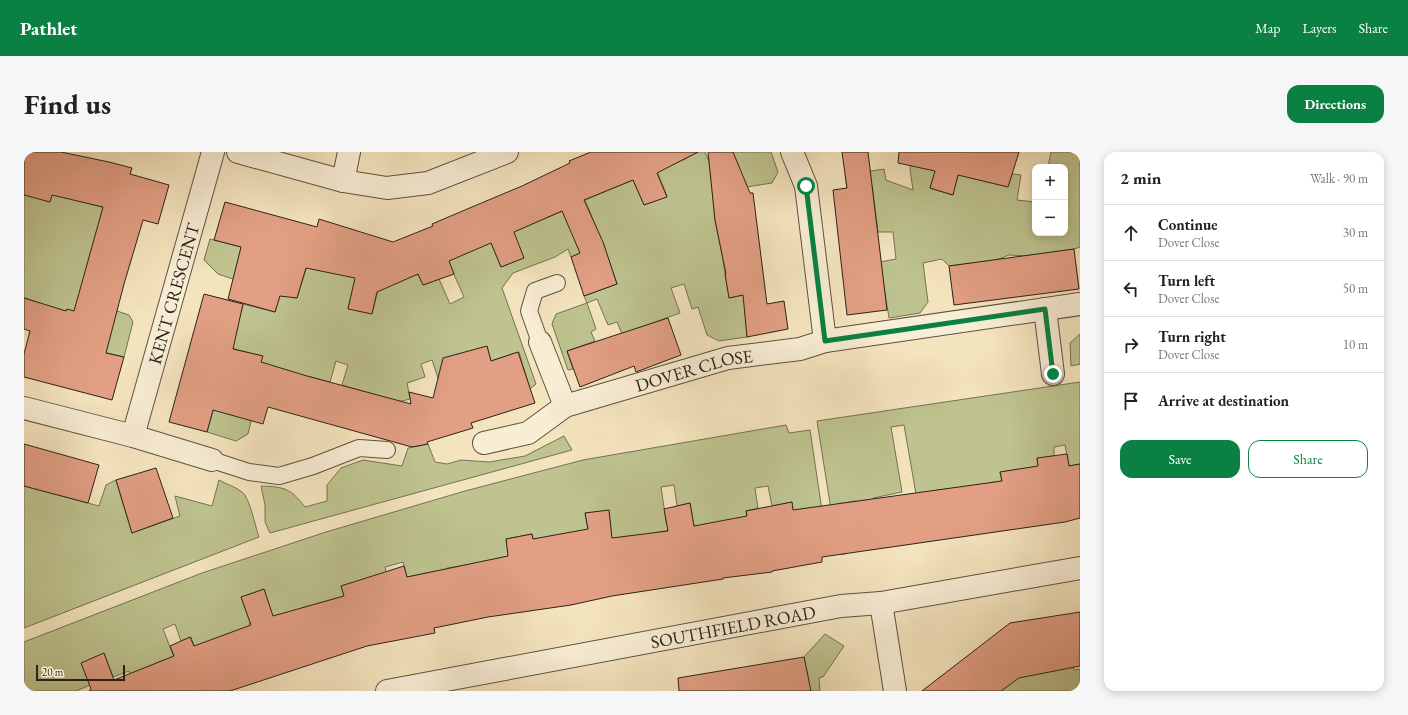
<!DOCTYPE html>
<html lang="en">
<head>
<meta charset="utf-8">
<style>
	:root { --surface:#fff; --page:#f6f6f6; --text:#222; --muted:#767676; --line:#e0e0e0; --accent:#0b8043 }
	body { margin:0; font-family:"EB Garamond",serif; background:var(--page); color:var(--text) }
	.controls { position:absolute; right:12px; top:12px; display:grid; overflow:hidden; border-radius:8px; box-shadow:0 2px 10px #0003 }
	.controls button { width:36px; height:36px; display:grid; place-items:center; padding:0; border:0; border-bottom:1px solid var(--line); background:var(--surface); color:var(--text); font:20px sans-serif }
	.scale { position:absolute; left:12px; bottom:10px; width:89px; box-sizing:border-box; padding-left:4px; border:2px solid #2b2219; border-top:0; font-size:11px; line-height:14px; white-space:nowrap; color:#2b2219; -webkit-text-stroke:3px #f8edd5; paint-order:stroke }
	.stop { position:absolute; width:12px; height:12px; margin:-9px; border:3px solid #0b8043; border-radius:50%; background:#fff }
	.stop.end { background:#0b8043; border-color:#fff; box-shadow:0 1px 4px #0008 }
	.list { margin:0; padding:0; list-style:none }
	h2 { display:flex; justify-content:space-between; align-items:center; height:52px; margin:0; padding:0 16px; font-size:17px }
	h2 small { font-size:13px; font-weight:400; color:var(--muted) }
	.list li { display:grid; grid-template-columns:26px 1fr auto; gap:12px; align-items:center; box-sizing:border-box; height:56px; padding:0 16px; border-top:1px solid var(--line) }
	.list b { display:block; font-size:15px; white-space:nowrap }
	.list p { margin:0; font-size:13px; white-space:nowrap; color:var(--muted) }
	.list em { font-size:13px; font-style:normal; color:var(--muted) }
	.actions { display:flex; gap:8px; padding:12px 16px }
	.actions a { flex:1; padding:9px 0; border:1px solid var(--accent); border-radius:12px; text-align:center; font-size:14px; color:var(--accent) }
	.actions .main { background:var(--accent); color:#fff }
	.icon { flex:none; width:22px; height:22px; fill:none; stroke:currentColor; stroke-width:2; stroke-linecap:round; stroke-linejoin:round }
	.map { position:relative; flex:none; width:1056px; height:539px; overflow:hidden; border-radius:12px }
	header { display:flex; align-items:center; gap:24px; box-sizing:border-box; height:56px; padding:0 20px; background:var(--accent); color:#fff }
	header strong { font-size:19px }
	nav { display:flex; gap:22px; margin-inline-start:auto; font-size:14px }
	.intro { display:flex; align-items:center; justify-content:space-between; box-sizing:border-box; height:96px; padding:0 24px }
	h1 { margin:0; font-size:28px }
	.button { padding:10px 18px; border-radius:12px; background:var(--accent); color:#fff; font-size:14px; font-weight:700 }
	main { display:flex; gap:24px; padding:0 24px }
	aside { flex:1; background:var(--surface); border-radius:12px; box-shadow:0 2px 10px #0003 }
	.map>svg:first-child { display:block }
	.green { fill:#bec38f; stroke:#747254 }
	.building { fill:#e29f84; stroke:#2b2219 }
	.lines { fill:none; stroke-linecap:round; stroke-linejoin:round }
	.service-casing { stroke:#5d5242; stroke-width:18 }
	.minor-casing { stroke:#5d5242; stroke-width:24 }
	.service { stroke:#f8edd5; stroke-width:16 }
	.minor { stroke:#f8edd5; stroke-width:22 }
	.route { stroke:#0b8043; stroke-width:5 }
	.labels { text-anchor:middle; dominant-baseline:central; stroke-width:4; stroke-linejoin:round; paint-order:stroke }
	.street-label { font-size:18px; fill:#2b2219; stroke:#f8edd5 }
</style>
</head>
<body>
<header>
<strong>Pathlet</strong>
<nav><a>Map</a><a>Layers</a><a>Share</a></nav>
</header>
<div class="intro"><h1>Find us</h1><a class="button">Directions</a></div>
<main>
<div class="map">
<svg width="1056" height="539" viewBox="0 0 1056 539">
	<rect width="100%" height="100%" fill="#f4e4be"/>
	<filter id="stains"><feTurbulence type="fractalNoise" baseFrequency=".005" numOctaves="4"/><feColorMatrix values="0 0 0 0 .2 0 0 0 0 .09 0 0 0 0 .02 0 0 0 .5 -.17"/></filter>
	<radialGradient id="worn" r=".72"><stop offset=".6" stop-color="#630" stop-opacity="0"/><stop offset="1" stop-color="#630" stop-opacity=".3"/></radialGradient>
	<g class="green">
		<polygon points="674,0 681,0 691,24 709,0 747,0 754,20 748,31 710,37 689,46 691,68 698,102 705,146 720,143 723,185 695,189 683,183 674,155 668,157 660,132 647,136 656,161 598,182 593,170 584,173 573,147 563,151 572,177 567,180 571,189 543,199 549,217 544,218 528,172 532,162 563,151 560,144 593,132 579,91 547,105 544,97 531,105 489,121 478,136 512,232 506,237 495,200 467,209 463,194 417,235 408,208 397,212 401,225 383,231 386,247 374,250 318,233 324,213 312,209 306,230 283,224 230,256 224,282 212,289 183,280 193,245 235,216 238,204 207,196 219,152 251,160 256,143 194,122 180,108 186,87 218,95 260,143 273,146 283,114 332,124 324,156 348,162 356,130 367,133 394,122 399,133 415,127 426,152 440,145 424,109 467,90 477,115 499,106 489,80 539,59 573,77 561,48 609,28 620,53 643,44 632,17 659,8"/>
		<polygon points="890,0 915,9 906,36 928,43 937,15 997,23 993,48 1011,50 1011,81 1041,81 1041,15 1024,15 1027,0 1056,0 1056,95 1050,97 1002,104 985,103 972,108 925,114 918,107 899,111 904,150 896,161 865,166 856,110 872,107 869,80 854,80 848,33 823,36 821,23 860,17 862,28 889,38 886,17"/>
		<polygon points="31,34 55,49 97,60 68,97 93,159 105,163 109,170 100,205 75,199 43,157 33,195 5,183 13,150 1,146 0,150 0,43"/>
		<polygon points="1056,182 1056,212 1047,214 1046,191"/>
		<polygon points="1056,230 1056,312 1045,314 1041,293 1030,295 1030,304 1013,307 1017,331 997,317 976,320 978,329 969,330 971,340 892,342 880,273 867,275 878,340 849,346 853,361 835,363 832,349 813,352 821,402 814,402 793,269"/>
		<polygon points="762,273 765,281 786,278 799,365 770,369 768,350 748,354 744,334 731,336 734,356 722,359 725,379 670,374 666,351 653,354 650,333 637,335 642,369 646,378 629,381 631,395 588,390 585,359 561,361 566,389 509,387 508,382 482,387 485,406 445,428 442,413 423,416 426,436 417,437 412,419 383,425 379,410 361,415 368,446 326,431 317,434 320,444 277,456 281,470 249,467 240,437 217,445 226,470 224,475 173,502 167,485 157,489 151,472 139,477 152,510 140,508 121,516 110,533 105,519 89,525 80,502 66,533 52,539 0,539 0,490 178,421 302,380 441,339 559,308"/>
		<path d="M 540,284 L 548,298 L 246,381 L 241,370 L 241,353 L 237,334 C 261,335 266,336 281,355 L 303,349 L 303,333 L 317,316 L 339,308 L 378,314 L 384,296 L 404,292 L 411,310 L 423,312 L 437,308 L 465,310 L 501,304 Z"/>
		<path d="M 92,328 L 108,381 L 156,364 L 151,344 L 188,354 L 195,328 C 202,332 212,335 218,340 C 226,346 231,374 235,385 L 0,476 L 0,334 L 75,354 L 82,333 Z"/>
		<polygon points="801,482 820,494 799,525 795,526 796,539 773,539 785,529 780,505"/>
		<polygon points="1049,515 1050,518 1056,517 1056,539 963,539 979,537 1005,518"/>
	</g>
	<g class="building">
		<polygon points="0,0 37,0 85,10 108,16 106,22 145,33 134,72 119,68 100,132 82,201 100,205 88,248 0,225 0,202 6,179 0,177 0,146 42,159 43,157 50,159 79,55 28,43 26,50 0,43"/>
		<polygon points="567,0 674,0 633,21 643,45 620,53 609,28 560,48 579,90 593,132 560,144 547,105 556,101 538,59 490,80 500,106 477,115 467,91 425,109 430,122 399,133 394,122 353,140 348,162 324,157 331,126 282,116 273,146 256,144 251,160 204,147 217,95 190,88 201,50 293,75 295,67 369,90 409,74 408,72 429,63 498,34 546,11 545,9"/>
		<polygon points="684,0 709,0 726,41 729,41 743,152 760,149 764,177 723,185 719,143 705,146 701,122 702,122 691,68"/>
		<polygon points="818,0 844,0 863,158 823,163 809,38 823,36"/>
		<polygon points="875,0 995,0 984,35 934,23 929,43 906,36 911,19 874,11"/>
		<polygon points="1050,97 1055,137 930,153 925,114"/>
		<polygon points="180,142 219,152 209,197 239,204 237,210 283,224 387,252 385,240 409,246 419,206 463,194 467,209 494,200 511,251 447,271 449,276 403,290 404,292 388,295 244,255 239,272 189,258 183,280 145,270"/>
		<polygon points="644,166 657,203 612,220 610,214 556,235 543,199"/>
		<polygon points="0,292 75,313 64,351 0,334"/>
		<polygon points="1043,302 1045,314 1056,312 1056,366 1041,370 798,405 798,410 748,419 748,420 699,426 699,427 588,444 547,453 464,465 410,476 411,481 343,494 206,539 65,539 67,537 57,511 80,501 90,528 150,504 146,494 166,485 170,494 227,473 217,445 229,441 240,437 249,464 320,444 317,434 380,414 383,425 484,404 482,387 508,382 509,387 564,377 561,361 585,358 588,386 644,379 640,357 666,351 670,374 723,364 722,359 768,350 769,358 978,329 976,320 1014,314 1013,306"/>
		<polygon points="132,316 149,366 108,381 92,328"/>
		<polygon points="1056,460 1056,514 995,526 977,539 898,539 986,471"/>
		<polygon points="780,505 787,539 655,539 654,526"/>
	</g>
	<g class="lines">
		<g class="service-casing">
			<g id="service">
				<polyline points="516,190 505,159 511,139 533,131"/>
				<polyline points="188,308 225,320 255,324 289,314 335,296 363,298"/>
			</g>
		</g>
		<g class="minor-casing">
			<g id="minor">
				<polyline points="214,0 319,29 363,36 404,31 483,0"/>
				<polyline points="768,0 782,34 801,189"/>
				<polyline points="319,29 325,0"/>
				<polyline points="1021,157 1029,222"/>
				<polyline points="516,190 541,254"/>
				<polyline points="0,256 109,284 188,308"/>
				<path id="s1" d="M 109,284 L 189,0"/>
				<path id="s2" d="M 460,291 L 504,281 L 541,254 L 704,206 L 776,197 L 801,189 L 1056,152"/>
				<polyline points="857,451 871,539"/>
				<path id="s3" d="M 363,539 L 817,454 L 857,451 L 1056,416"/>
			</g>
		</g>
		<use href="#service" class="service"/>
		<use href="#minor" class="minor"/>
	</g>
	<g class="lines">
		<polyline class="route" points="782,34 801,189 1021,157 1029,222"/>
	</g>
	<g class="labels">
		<g class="street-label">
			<text stroke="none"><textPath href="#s1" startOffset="148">KENT CRESCENT</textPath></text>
			<text stroke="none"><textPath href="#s2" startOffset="225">DOVER CLOSE</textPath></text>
			<text stroke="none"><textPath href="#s3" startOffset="352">SOUTHFIELD ROAD</textPath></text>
		</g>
	</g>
	<rect width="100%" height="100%" filter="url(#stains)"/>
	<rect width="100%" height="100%" fill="url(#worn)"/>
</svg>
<div class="controls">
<button>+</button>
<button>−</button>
</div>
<div class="scale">20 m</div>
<div class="stop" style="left:782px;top:34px"></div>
<div class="stop end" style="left:1029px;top:222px"></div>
</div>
<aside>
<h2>2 min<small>Walk · 90 m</small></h2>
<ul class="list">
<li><svg class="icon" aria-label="ahead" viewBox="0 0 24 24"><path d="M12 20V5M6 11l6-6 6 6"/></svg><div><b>Continue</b><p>Dover Close</p></div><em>30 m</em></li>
<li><svg class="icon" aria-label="left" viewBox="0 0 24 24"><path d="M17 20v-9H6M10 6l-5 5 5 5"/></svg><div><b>Turn left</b><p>Dover Close</p></div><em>50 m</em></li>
<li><svg class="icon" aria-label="right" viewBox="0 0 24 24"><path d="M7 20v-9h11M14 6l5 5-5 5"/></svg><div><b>Turn right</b><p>Dover Close</p></div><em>10 m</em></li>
<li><svg class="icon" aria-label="arrive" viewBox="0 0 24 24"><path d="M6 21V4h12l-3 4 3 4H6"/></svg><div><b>Arrive at destination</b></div></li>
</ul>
<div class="actions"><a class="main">Save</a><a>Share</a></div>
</aside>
</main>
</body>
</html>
